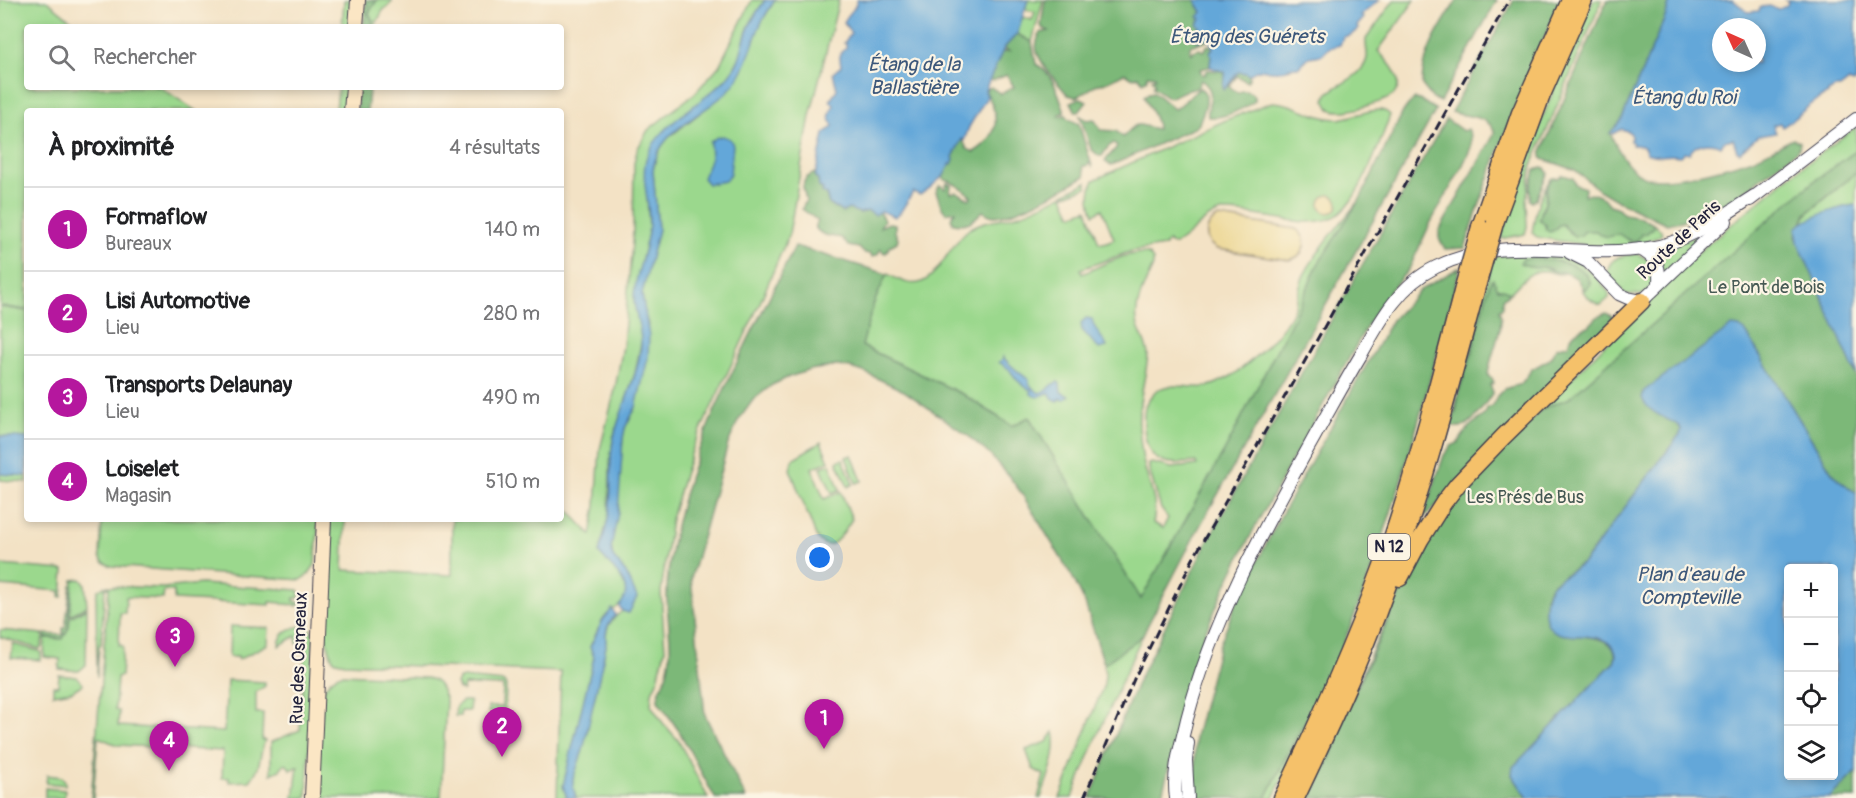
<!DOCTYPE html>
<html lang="fr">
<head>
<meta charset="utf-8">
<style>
	:root { --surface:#fff; --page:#f6f6f6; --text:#202124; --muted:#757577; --line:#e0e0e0; --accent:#b5179e }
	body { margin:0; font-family:Pangolin,sans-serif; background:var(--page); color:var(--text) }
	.controls { position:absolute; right:18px; bottom:18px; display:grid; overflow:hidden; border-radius:6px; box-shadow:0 3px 9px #0003 }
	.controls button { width:54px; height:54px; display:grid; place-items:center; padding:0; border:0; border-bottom:2px solid var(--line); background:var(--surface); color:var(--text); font:30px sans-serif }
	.compass { position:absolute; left:1712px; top:18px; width:54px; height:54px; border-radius:50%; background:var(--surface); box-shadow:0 3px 9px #0003; rotate:315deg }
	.you { position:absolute; left:820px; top:558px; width:21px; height:21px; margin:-15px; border:4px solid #fff; border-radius:50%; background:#1a73e8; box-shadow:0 0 0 9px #1a73e833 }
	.badge { display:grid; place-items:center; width:39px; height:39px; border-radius:50%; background:var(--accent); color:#fff; font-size:20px; font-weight:700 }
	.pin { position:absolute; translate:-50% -50px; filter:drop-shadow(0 2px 3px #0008) }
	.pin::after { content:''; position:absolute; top:32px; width:21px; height:18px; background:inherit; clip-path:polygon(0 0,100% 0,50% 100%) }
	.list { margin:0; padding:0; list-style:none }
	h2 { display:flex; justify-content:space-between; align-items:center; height:78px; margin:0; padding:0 24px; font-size:26px }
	h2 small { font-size:20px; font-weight:400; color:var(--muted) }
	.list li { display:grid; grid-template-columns:39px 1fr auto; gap:18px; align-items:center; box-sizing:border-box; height:84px; padding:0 24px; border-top:2px solid var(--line) }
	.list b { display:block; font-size:22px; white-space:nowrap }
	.list p { margin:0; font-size:20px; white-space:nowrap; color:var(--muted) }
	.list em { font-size:20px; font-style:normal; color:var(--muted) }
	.icon { flex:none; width:33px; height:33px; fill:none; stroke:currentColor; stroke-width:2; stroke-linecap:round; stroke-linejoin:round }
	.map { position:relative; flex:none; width:1856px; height:798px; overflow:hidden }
	.search { position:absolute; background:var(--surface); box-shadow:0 3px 9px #0003; left:24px; top:24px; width:540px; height:66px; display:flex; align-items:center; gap:15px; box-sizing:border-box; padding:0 21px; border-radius:6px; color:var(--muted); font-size:22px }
	.panel { position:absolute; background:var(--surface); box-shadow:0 3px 9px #0003; left:24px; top:108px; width:540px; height:414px; border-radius:6px }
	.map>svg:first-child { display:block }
	.green { fill:#9bd88d; stroke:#5e7d64; stroke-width:1.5 }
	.forest { fill:#7cb878; stroke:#4f6d5a; stroke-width:1.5 }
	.sand { fill:#eeda9e; stroke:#887e6c; stroke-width:1.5 }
	.water { fill:#64a7d9; stroke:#43648a; stroke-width:1.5; fill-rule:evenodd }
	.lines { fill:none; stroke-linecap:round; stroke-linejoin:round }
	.tertiary-casing { stroke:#413f50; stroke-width:14 }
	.secondary-casing { stroke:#413f50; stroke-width:16 }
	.trunk-casing { stroke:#413f50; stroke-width:19 }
	.tertiary { stroke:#fff; stroke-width:12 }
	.secondary { stroke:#fbe6c4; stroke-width:14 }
	.trunk { stroke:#f5c16b; stroke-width:16 }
	.rail { stroke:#22223b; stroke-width:3; stroke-dasharray:9 4.5; stroke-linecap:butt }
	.trunk-bridge-casing { stroke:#413f50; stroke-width:19; stroke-linecap:butt }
	.trunk-bridge { stroke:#f5c16b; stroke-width:16 }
	.labels { text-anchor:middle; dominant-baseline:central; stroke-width:4.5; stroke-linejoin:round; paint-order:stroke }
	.shield { fill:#fcf5e5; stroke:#63616e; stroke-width:1.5 }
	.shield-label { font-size:16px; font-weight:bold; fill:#22223b }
	.street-label { font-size:18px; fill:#22223b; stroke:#fcf5e5 }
	.park-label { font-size:18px; fill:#465954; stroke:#fcf5e5 }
	.water-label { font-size:20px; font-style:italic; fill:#3c577a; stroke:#fcf5e5 }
</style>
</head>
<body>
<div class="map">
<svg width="1856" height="798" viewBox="0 0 1856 798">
	<rect width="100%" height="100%" fill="#fcf5e5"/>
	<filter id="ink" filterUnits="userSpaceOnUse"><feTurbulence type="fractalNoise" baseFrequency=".0167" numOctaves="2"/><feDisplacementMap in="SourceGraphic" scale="12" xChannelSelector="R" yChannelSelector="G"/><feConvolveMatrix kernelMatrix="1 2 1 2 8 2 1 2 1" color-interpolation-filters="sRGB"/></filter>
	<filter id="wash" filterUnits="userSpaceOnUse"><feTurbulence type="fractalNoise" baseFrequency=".008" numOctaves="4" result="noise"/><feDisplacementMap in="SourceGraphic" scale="24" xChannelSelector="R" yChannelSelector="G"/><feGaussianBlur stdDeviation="1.35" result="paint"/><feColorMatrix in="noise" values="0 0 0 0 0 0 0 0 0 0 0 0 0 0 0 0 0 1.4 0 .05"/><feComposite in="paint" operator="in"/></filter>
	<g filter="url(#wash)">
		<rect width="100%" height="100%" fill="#f3e2c5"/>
		<g class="green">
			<polygon points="0,0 46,0 80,27 27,27 27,87 160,87 196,111 27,111 27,310 0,306"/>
			<polygon points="344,0 354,0 352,27 342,27"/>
			<path d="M 377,0 L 391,0 L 392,2 C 389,6 384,8 382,12 C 379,18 378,22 373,27 L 368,27 L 371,26 L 373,21 L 369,13 Z"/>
			<path d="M 752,0 L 765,0 C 759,9 752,18 748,28 C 741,47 743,58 729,75 C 704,105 654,127 645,167 L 649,229 L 636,283 L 634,301 L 640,326 L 641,343 L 635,373 L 613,438 L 610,463 L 609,514 L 599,553 C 610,564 634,584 623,601 C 619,608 611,610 605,617 C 599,625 595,637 590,647 L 594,657 L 563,786 L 567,798 L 557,798 L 561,672 L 345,663 L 336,661 L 332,658 L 325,635 L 328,519 L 345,519 L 343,570 L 452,575 L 452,519 L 561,519 L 561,502 L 591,535 L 596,506 L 600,449 L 614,394 L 623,346 L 633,231 L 634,163 L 637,150 L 648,130 L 695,93 L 719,66 Z"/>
			<path d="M 775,0 L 839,0 L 810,116 L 789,234 L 759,305 L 694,445 L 684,475 L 671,519 L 661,592 L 665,650 L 658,679 L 652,692 L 651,705 L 663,723 L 678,740 L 708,798 L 576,798 L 573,787 L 573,779 L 583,750 L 606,646 C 605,628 608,623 622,611 L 629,612 L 626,573 L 613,557 L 611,545 L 623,438 L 625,428 L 636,407 L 648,324 L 644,311 L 642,294 L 658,229 L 653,171 C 655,159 659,149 667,139 L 723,95 L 743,70 L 759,26 Z"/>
			<polygon points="1028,0 1043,0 1032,42 1017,34 1022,17 1032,20 1035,12 1025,9"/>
			<path d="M 1394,0 L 1415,0 L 1378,51 C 1387,60 1408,81 1393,95 C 1387,101 1375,103 1367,106 C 1356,109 1341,114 1330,109 L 1325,100 L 1327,94 C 1339,83 1363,77 1367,58 C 1368,52 1365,46 1366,39 Z"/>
			<path d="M 1593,0 L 1602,0 L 1532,165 L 1526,200 L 1527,227 L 1525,234 L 1500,239 C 1525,157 1557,78 1593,0 Z"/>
			<polygon points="338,87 349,87 348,111 336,111"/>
			<path d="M 1272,102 C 1295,102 1314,119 1337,119 C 1354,119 1379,102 1390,115 C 1381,141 1361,197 1339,214 C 1330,221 1316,222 1304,222 C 1276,220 1248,211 1221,212 C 1201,218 1192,236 1174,245 L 1169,242 L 1166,243 L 1165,246 L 1132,251 L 1081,269 L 1082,274 C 1099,267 1131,249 1148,254 L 1153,260 L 1153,266 C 1146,282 1134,304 1137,322 C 1139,333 1146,342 1148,354 C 1146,379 1137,402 1139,427 C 1140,438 1141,449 1143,460 C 1147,482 1159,500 1153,523 L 1163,528 L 1168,518 L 1161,509 L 1149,469 L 1149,464 L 1152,463 L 1172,468 L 1197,465 L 1196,462 C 1162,465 1146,464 1144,425 C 1144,416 1143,406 1149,399 C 1163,378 1183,389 1204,387 C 1214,386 1224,380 1233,375 C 1254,360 1284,332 1294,308 C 1299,296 1299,283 1305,273 C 1319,247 1342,222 1360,199 L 1317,266 L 1301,303 L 1226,448 L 1141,600 L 1029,417 L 1012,426 L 964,395 L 862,346 C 867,320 875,297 887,274 C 898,279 910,287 922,282 C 941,273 951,243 968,230 C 983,219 1003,220 1020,214 C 1043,206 1065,193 1087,182 L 1087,187 L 1063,196 L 1072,215 L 1087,209 L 1099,243 L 1104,243 L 1114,239 L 1102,209 L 1094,214 C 1089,203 1089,191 1094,180 L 1226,120 Z"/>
			<polygon points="1856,127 1856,151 1813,182 1568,399 1548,406 1396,602 1334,738 1338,741 1312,798 1309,798 1312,791 1310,788 1393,605 1418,554 1458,493 1690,259 1787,178"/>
			<polygon points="1856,173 1856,205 1843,207 1802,224 1807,214"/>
			<path d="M 1550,180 L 1546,189 L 1545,203 L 1541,211 L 1545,227 L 1562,224 L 1571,234 L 1594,230 C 1606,236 1606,237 1619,234 L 1631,242 L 1641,234 L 1652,230 L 1654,226 L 1653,224 L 1661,230 L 1662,234 C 1633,256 1570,243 1537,237 L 1532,233 C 1535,214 1539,195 1550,180 Z"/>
			<polygon points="1711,230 1664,274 1650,251"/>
			<path d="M 1520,254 L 1559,256 L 1579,262 L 1600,281 L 1609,293 L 1609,298 L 1601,305 C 1593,303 1586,296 1582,290 L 1584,290 L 1590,285 L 1590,281 C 1578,265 1566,262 1547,260 C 1539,259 1531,257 1523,259 C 1530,269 1535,266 1546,267 C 1552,268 1558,272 1565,273 C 1557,276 1554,272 1546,271 C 1529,269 1519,285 1508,295 L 1509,292 L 1498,289 L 1491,280 L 1459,392 L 1456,412 L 1452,422 L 1465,361 L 1493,260 L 1497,256 Z"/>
			<path d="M 1638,254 L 1652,262 L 1654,284 L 1643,295 L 1625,294 L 1607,273 C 1609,256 1624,255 1638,254 Z"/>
			<polygon points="0,307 27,311 27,482 0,480"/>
			<path d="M 821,442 L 829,461 L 812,468 L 824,499 L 841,492 L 852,519 C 844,531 831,559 816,536 L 790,469 L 794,458 Z"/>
			<polygon points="852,455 862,481 856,483 846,457"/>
			<polygon points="843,459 853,484 848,487 837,461"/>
			<polygon points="830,464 840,490 832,493 821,467"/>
			<polygon points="102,519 319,519 315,565 308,575 301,580 111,566 103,562 100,557"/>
			<polygon points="0,565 64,570 62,597 60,597 60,591 0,586"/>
			<polygon points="81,579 85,584 87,606 70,615 73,580"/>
			<polygon points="71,584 68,627 63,638 45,637 45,634 63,635 63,628 65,628"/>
			<path d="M 201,584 L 299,590 L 299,598 L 294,598 L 294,601 L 301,603 L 297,606 L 297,605 L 282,604 L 281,603 L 270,602 L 270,605 L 174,600 L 174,591 L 164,591 L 163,599 L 126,597 L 125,613 L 120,613 L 119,645 L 123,646 L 121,676 L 117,677 L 115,710 L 119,711 L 118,726 L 224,732 L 227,680 L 265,682 L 265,686 L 256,692 L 256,713 L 263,713 L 262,740 L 265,741 C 258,757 262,767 250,781 L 229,782 L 229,778 L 222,778 L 223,751 L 117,745 L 98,737 L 93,798 L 91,798 L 109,588 L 105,588 L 101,644 L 99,646 L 97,677 L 96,597 L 98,590 L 104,586 L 163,588 Z"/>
			<polygon points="87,608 86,665 79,671 59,669 60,659 44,657 45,638 63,639 69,627 70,617"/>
			<polygon points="230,626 269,628 268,644 238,660 238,657 229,657"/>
			<path d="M 304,626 L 310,629 L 314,636 L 307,798 L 294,798 L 298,766 L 291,770 L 287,765 L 283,764 L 280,770 L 271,774 L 271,742 L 300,730 L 305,639 L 297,643 L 296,636 L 279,646 C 280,632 291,627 304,626 Z"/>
			<polygon points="0,630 43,634 42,647 40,649 0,637"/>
			<polygon points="1142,636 1096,739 1072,798 1060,798 1104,684 1105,675 1104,664"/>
			<polygon points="13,644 39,651 41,653 41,660 11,658"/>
			<path d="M 342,674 L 426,678 C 441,680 441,690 446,700 L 441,798 L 315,798 L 322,694 C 326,684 332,676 342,674 Z"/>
			<polygon points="59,675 77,677 83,684 72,691 53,694 53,686 58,686"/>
			<polygon points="462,678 504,682 506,686 505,713 488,712 488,707 502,707 503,686 464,685 463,691 459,689 456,684 458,680"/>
			<polygon points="463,701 470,701 469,711 461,711 460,716 455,716 456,706"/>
			<polygon points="1319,701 1273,798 1266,798 1303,724"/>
			<path d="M 1054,732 C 1059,754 1047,778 1041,798 L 1038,798 L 1044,775 L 1033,769 L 1026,750 L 1047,742 Z"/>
			<polygon points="47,775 62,777 65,781 65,785 46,783"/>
			<polygon points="45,788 65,790 64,798 45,798"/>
		</g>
		<g class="forest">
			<polygon points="364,0 377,0 368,13 373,21 372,26 366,27 363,25 365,14 364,8 367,5"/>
			<path d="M 1045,0 L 1195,0 L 1202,12 L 1201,19 L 1198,23 L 1200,27 L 1197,40 L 1204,37 L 1210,39 L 1190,46 L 1190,52 L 1192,54 L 1193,51 L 1200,49 L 1203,51 L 1208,45 L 1213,47 L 1210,52 L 1211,55 L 1210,67 L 1200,69 L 1202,75 L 1206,74 L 1205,72 L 1208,70 L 1223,71 L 1226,75 L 1223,85 L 1227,86 L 1238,72 L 1247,73 L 1250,77 L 1247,82 L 1237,76 L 1229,86 L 1238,93 C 1244,89 1250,91 1255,97 L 1255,101 C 1242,110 1223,119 1208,117 C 1206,102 1219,94 1201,80 L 1197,88 L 1189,89 L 1169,98 L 1153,87 L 1155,83 L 1152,79 L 1155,78 L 1155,76 L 1147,75 L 1147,79 L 1143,82 L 1138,76 L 1133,78 L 1124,73 L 1105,83 L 1095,85 L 1086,92 L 1076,97 L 1068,95 C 1059,85 1041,65 1037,52 C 1035,46 1037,39 1040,33 L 1049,31 L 1042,28 L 1041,25 Z"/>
			<path d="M 1457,0 L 1497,0 L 1440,102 L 1433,99 L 1422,85 C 1422,52 1440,28 1457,0 Z"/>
			<path d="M 1514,0 L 1561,0 C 1524,81 1492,163 1465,248 L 1445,249 L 1439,238 L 1439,231 L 1495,133 C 1490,115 1466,117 1451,112 Z"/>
			<path d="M 1607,0 L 1670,0 L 1666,15 L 1621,121 L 1610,133 C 1617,148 1627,168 1643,176 C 1664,186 1725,168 1747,161 C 1763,156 1778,146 1793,139 L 1800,142 L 1799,149 L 1735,198 L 1719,206 L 1681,221 L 1667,224 L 1618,201 L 1599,190 L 1575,170 L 1543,159 L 1541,157 L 1542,151 Z"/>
			<path d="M 1017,34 L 1032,42 L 1036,64 C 1053,73 1058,93 1064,109 L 1064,112 L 1060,114 L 1059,116 L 1066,115 L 1069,119 L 1079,124 L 1092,166 L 1092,167 L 1089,163 L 1087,166 L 1083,166 L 1085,176 C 1063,189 1020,214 995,216 C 990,216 986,213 983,211 C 972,221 969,226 953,223 L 951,218 L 955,211 L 946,213 C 940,208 940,200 936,192 L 940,185 L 945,189 L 947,183 L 951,185 L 950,193 L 957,192 L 969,199 L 971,197 C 968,192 950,180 945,180 L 943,177 L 962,138 L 967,149 L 974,152 C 1002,135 999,114 985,90 L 991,87 L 1001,94 L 1014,87 L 1007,75 L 992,81 L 989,79 L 1002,52 L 1009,51 L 1004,48 Z"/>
			<polygon points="357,87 366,87 369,91 367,111 357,111"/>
			<path d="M 1200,88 C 1214,97 1201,114 1199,124 L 1196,127 L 1112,165 L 1108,164 L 1105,161 L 1116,148 L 1117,146 L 1114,143 L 1108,147 L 1102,156 L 1099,156 L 1091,149 L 1080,116 L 1087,120 L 1094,119 L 1101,130 L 1116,131 L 1123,137 C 1141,118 1136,126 1157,129 C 1157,117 1148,107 1144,96 L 1149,93 L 1154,92 L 1174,109 C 1182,106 1190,94 1200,88 Z"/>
			<polygon points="1080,98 1083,99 1087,102 1079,112 1076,112 1071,102"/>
			<path d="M 1415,99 L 1422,101 L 1436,110 L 1196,533 L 1142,636 L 1104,664 L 1085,603 L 1072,576 L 1022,494 L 1009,476 L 989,454 L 967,435 L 904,391 L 864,372 L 847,367 L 836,366 L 810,370 L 789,377 L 772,385 L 753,400 L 738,421 L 728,444 L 691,578 L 705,715 L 746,798 L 715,798 L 679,731 L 658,701 C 657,692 663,685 666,676 C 668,669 670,661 670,653 C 671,632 666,611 667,590 C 667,579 669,568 670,558 C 687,446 746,346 795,246 L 887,274 L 873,305 L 862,346 L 964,395 L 1012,426 L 1029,417 L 1141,599 L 1226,448 L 1301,303 L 1317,266 L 1360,199 L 1403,112 L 1408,105 Z"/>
			<polygon points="1446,119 1463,131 1468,129 1471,136 1471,147 1462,167 1431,222 1409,269 1388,293 1372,317 1255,527 1227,583 1204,635 1161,798 1090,798 1137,683 1208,540 1357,274"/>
			<path d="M 1856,151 L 1856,173 L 1806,214 L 1802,224 L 1799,226 L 1796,236 L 1856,375 L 1856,493 L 1838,479 L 1831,471 L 1745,331 L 1644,391 L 1642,393 L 1679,426 L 1681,429 L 1680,434 L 1584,562 L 1554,582 L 1549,588 L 1546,595 L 1545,611 L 1561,634 C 1578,637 1623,634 1614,662 L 1513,767 L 1512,775 L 1528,798 L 1312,798 L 1338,741 L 1334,738 C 1351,701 1368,664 1385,627 C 1406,581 1427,535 1458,496 C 1482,465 1512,438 1540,411 L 1548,406 L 1568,399 L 1782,208 L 1813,182 Z"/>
			<path d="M 1541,167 L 1545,168 L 1548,173 L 1536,199 L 1532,202 L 1530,200 C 1532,195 1528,193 1530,187 C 1531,181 1534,177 1535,170 Z"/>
			<path d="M 816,172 L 815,177 L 818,180 L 819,187 L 823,189 L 822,192 L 826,194 L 829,204 L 842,212 L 849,209 L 860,213 L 868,211 L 875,214 L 879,212 L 884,220 L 880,227 L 889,223 L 895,224 L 895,232 L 898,238 L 897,242 L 890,246 L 886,253 L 883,252 L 881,249 L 877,255 L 872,257 L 871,254 L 864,253 L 859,248 L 848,246 L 842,238 C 832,236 821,237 815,227 L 818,221 L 802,209 L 806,200 L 803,187 L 804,182 L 806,178 Z"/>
			<path d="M 1563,175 L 1573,178 L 1576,185 L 1585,188 L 1584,195 L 1590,193 L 1597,195 L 1605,199 L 1610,205 L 1618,208 L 1624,214 L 1641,217 L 1653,224 L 1653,228 L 1647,233 L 1641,234 C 1637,246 1627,240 1619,234 L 1608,237 L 1601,235 L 1596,231 L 1585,231 L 1580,236 L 1574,236 L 1562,224 L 1559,225 L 1553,231 L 1549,232 L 1546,229 L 1546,225 L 1539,219 C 1541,214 1543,209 1545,204 C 1548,193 1544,189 1552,178 L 1558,178 Z"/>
			<path d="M 1530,258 C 1548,260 1588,260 1590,285 L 1583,290 L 1577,279 L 1571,275 L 1563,272 L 1556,272 L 1545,267 L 1534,268 L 1520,263 L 1523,259 Z"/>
			<path d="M 1460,267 C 1422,413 1383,560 1320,698 C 1315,708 1308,716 1303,725 C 1289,749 1278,774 1266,798 L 1195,798 L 1195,737 L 1219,646 L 1236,603 L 1281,515 L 1392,320 L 1420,290 Z"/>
			<path d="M 1493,279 L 1498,289 L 1504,289 L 1509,292 L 1508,295 L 1503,298 L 1503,307 L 1499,310 C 1507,326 1488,358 1488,376 L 1492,378 L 1494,383 L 1490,385 L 1493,392 C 1485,404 1469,434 1452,426 L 1452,422 L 1456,412 L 1459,392 L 1471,356 L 1483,308 L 1490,283 Z"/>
			<path d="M 1606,313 L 1612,316 L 1613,320 L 1425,517 L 1424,514 L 1444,455 L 1451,446 L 1458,443 L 1469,427 L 1485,414 L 1487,408 L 1493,406 L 1497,396 L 1504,389 L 1521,384 L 1532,369 L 1550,359 L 1554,351 L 1558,347 L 1568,345 C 1571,333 1578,329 1589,326 L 1597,317 Z"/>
			<polygon points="1856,772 1856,798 1829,798"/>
		</g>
		<g class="sand">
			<circle cx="1329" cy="204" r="9"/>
			<path d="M 1219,217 L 1296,229 C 1310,239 1306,256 1289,260 L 1217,249 C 1202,241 1204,224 1219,217 Z"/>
		</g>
		<g class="water">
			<path d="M 765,0 L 775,0 C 769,9 763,18 759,28 C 750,50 746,72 729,90 C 704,116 656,130 653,171 L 658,229 L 642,294 L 649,336 L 648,358 L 636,407 L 625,428 L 623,438 L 618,513 L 611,548 L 613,557 L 626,573 L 637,597 L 629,613 L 622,611 L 619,606 C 638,586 611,568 599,553 C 602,540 607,527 609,513 C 613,489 608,465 613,441 C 620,408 638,378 641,345 C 642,327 633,312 634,295 C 636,270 649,246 649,220 C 649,199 640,176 647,156 C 660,123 704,103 728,77 C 742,61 740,50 747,32 C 751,20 758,10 765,0 Z"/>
			<path d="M 857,0 L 1028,0 L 1017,34 L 1004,48 L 985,90 L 987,97 L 969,127 L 964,141 L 962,139 L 953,157 L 954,159 L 952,164 L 950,164 L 943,177 L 942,177 L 930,188 L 920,195 L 913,192 L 900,213 L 895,217 L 881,211 L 875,215 L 868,211 L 860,213 L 849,209 L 842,212 L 829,204 L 826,194 L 822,192 L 823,189 L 819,187 L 818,180 L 815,177 L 824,134 L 833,126 L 829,117 L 834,105 L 830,101 L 837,89 L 833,73 L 841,66 C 840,57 837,54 846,48 L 846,43 L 844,43 L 851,33 L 844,23 C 847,13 855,12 857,0 Z"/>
			<path d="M 1195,0 L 1380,0 C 1376,3 1364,13 1361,16 L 1364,18 L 1357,26 L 1358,29 L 1351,35 L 1343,37 L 1340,45 L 1329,48 L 1322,55 L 1309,57 L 1299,67 C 1291,66 1286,70 1279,71 C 1266,73 1263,65 1249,75 L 1246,73 L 1238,72 L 1224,90 C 1220,83 1227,79 1225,72 L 1210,67 L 1211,55 L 1210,52 L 1213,48 L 1211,41 L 1204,37 L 1198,41 L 1199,28 L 1200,27 L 1197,24 L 1201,19 L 1198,17 L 1202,12 Z"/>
			<path d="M 1670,0 L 1733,0 L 1748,12 L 1759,11 L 1760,7 L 1770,6 C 1776,11 1781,9 1787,5 L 1788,2 L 1785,0 L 1856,0 L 1856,80 L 1853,83 L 1849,81 L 1840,88 L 1835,88 L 1828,92 L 1828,94 C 1811,101 1799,116 1784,126 L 1782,127 L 1780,123 L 1773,125 L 1776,133 L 1758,136 L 1740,152 L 1737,151 L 1733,139 L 1724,141 L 1721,146 C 1710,141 1696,142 1690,153 L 1684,152 L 1680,156 C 1666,153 1661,159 1646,153 C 1645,144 1640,146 1632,145 L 1633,143 L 1630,141 L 1632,138 C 1632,131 1626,131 1621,129 L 1613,134 L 1610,133 L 1621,121 L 1666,15 ZM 1721,27 L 1757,27 L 1757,63 L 1721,63 Z"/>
			<polygon points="723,136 730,139 733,145 730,174 725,181 708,184 703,178 711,157 710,142 717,137"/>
			<path d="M 1856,205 L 1856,375 L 1798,242 L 1796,228 C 1807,218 1841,206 1856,205 Z"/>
			<path d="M 1086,318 L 1092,319 C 1094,331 1103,337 1107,347 L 1099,349 L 1082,330 L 1081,323 Z"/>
			<path d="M 1732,326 L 1739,327 L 1745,331 L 1831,471 L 1838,479 L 1856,493 L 1856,772 L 1829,798 L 1528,798 L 1512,775 L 1513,767 L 1614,662 C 1616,657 1617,654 1614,649 C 1597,620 1536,659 1546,598 C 1549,578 1571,575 1584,562 C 1595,550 1604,535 1614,522 C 1636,493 1658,463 1680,434 L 1681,429 L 1679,426 C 1666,417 1649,414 1642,398 L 1644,391 ZM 1788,568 L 1834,568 L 1834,776 L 1788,776 Z"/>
			<path d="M 1003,357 C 1011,367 1019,372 1029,380 C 1028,387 1036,390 1039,393 L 1048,390 L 1051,385 L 1058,382 L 1060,384 L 1061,392 L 1069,396 L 1063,400 L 1060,398 L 1058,401 L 1052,398 L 1050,393 C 1042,393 1040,401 1031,394 L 1031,389 L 1028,389 L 1017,380 L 1009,369 L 999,362 L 1002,360 Z"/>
			<polygon points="0,436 27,438 27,476 0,474"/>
			<path d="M 612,609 L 616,615 C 606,625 605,632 606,646 L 583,750 L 573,779 L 573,787 L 576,798 L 567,798 L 563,786 L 594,657 L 590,647 L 603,620 Z"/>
		</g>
	</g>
	<g filter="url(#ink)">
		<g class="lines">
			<g class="tertiary-casing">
				<g id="tertiary">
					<polyline points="1750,200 1856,119"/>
					<path d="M 1640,249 C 1657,259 1660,264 1659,283"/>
					<polyline points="1570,253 1588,262 1619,294 1628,298 1642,301 1726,221"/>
					<path d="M 1176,798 C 1172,771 1181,745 1187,719 C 1215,612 1268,521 1321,425 C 1334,402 1347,378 1361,355 C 1380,321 1399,285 1436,267 C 1508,232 1576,260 1649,248 C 1689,242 1721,217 1754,196"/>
					<polyline points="1188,798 1186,760 1188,743"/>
				</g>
			</g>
			<g class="secondary-casing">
				<g id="secondary">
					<polyline points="356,27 358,0"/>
					<polyline points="351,111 353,87"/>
					<polyline points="312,798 324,519"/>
				</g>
			</g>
			<g class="trunk-casing">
				<g id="trunk">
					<polyline points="1495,223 1542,95 1584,0"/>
					<polyline points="1480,227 1520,113 1570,0"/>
					<polyline points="1400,578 1420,540 1444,502 1458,484 1503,437 1642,301"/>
					<path d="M 1282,798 C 1323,713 1361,627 1392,538 C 1420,455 1442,369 1464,284"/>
					<path d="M 1296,798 C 1328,731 1360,663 1385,593 C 1423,492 1450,388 1478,283"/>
				</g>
			</g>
			<use href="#tertiary" class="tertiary"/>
			<use href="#secondary" class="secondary"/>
			<use href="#trunk" class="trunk"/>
			<polyline class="rail" points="1084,798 1134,679 1193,559 1509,0"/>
			<g class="trunk-bridge-casing">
				<g id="trunk-bridge">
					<polyline points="1478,283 1495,223"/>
					<polyline points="1464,284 1480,227"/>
				</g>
			</g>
			<use href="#trunk-bridge" class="trunk-bridge"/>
		</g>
	</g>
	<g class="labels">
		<rect class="shield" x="1368" y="534" width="42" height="26" rx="4.5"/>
		<g class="shield-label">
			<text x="1389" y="547">N 12</text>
		</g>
		<g class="street-label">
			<text transform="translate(1679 240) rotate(-43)">Route de Paris</text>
			<text transform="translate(299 658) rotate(-88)">Rue des Osmeaux</text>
		</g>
		<g class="park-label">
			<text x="1766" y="287">Le Pont de Bois</text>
			<text x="1525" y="497">Les Prés de Bus</text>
		</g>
		<g class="water-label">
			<text x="1247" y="36">Étang des Guérets</text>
			<text x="914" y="64">Étang de la<tspan x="914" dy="23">Ballastière</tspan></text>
			<text x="1684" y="97">Étang du Roi</text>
			<text x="1690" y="574">Plan d'eau de<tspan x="1690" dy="23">Compteville</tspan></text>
		</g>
	</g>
</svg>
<div class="controls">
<button>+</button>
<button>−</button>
<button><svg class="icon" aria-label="locate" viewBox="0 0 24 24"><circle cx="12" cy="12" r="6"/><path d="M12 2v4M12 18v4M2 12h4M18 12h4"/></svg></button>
<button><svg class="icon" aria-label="layers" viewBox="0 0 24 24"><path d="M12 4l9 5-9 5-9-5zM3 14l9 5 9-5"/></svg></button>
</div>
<svg class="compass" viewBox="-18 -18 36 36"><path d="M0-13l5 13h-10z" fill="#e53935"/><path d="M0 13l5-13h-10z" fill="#757577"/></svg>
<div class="you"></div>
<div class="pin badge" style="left:824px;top:749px">1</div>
<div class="pin badge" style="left:502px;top:757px">2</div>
<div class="pin badge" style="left:175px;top:667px">3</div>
<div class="pin badge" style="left:169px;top:771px">4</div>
<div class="search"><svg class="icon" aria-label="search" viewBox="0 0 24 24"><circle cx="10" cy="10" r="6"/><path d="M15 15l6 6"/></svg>Rechercher</div>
<section class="panel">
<h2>À proximité<small>4 résultats</small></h2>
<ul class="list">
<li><span class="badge">1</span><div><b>Formaflow</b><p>Bureaux</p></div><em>140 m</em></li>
<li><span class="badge">2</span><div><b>Lisi Automotive</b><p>Lieu</p></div><em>280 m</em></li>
<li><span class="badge">3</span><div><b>Transports Delaunay</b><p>Lieu</p></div><em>490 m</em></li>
<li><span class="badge">4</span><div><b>Loiselet</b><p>Magasin</p></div><em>510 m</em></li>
</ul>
</section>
</div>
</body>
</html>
